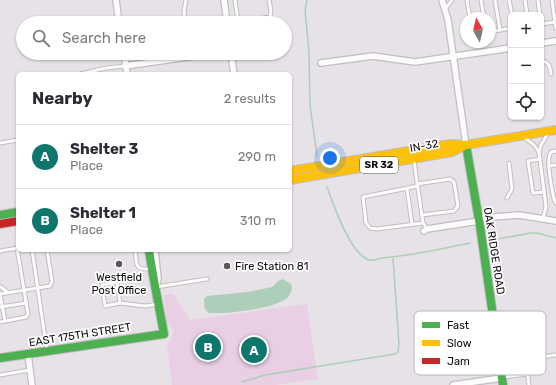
<!DOCTYPE html>
<html lang="en">
<head>
<meta charset="utf-8">
<style>
	:root { --surface:#fff; --page:#f2f2f3; --text:#2b2b33; --muted:#7c7c81; --line:#e1e1e2; --accent:#0f766e }
	body { margin:0; font-family:Rubik,sans-serif; background:var(--page); color:var(--text) }
	.controls { position:absolute; right:12px; top:12px; display:grid; overflow:hidden; border-radius:6px; box-shadow:0 1px 3px #0004 }
	.controls button { width:36px; height:36px; display:grid; place-items:center; padding:0; border:0; border-bottom:1px solid var(--line); background:var(--surface); color:var(--text); font:20px sans-serif }
	.compass { position:absolute; left:460px; top:12px; width:36px; height:36px; border-radius:50%; background:var(--surface); box-shadow:0 1px 3px #0004; rotate:352deg }
	.you { position:absolute; left:330px; top:158px; width:14px; height:14px; margin:-10px; border:3px solid #fff; border-radius:50%; background:#1a73e8; box-shadow:0 0 0 6px #1a73e833 }
	.badge { display:grid; place-items:center; width:26px; height:26px; border-radius:50%; background:var(--accent); color:#fff; font-size:13px; font-weight:700 }
	.pin { position:absolute; translate:-50% -50%; border:2px solid #fff; box-shadow:0 1px 4px #0006 }
	.list { margin:0; padding:0; list-style:none }
	h2 { display:flex; justify-content:space-between; align-items:center; height:52px; margin:0; padding:0 16px; font-size:17px }
	h2 small { font-size:13px; font-weight:400; color:var(--muted) }
	.list li { display:grid; grid-template-columns:26px 1fr auto; gap:12px; align-items:center; box-sizing:border-box; height:64px; padding:0 16px; border-top:1px solid var(--line) }
	.list b { display:block; font-size:15px; white-space:nowrap }
	.list p { margin:0; font-size:13px; white-space:nowrap; color:var(--muted) }
	.list em { font-size:13px; font-style:normal; color:var(--muted) }
	.icon { flex:none; width:22px; height:22px; fill:none; stroke:currentColor; stroke-width:2; stroke-linecap:round; stroke-linejoin:round }
	.map { position:relative; flex:none; width:556px; height:385px; overflow:hidden }
	.search { position:absolute; background:var(--surface); box-shadow:0 1px 3px #0004; left:16px; top:16px; width:276px; height:44px; display:flex; align-items:center; gap:10px; box-sizing:border-box; padding:0 14px; border-radius:22px; color:var(--muted); font-size:15px }
	.panel { position:absolute; background:var(--surface); box-shadow:0 1px 3px #0004; left:16px; top:72px; width:276px; height:180px; border-radius:6px }
	.map>svg:first-child { display:block }
	.green { fill:#e8cfe4 }
	.water { fill:#aeceba }
	.lines { fill:none; stroke-linecap:round; stroke-linejoin:round }
	.stream { stroke:#aeceba; stroke-width:1.5 }
	.lane-casing { stroke:#c1bdc1; stroke-width:5 }
	.street-casing { stroke:#c1bdc1; stroke-width:8 }
	.fast-casing { stroke:#c1bdc1; stroke-width:10 }
	.slow-casing { stroke:#c1bdc1; stroke-width:10 }
	.jam-casing { stroke:#c1bdc1; stroke-width:10 }
	.lane { stroke:#fbfbfb; stroke-width:3 }
	.street { stroke:#fbfbfb; stroke-width:5.5 }
	.fast { stroke:#4caf50; stroke-width:8 }
	.slow { stroke:#ffc107; stroke-width:8 }
	.jam { stroke:#c62828; stroke-width:8 }
	.poi-dot { fill:#5b575b; stroke:#fff; stroke-width:1.5 }
	.labels { text-anchor:middle; dominant-baseline:central; stroke-width:3.5; stroke-linejoin:round; paint-order:stroke }
	.shield { fill:#fff; stroke:#585557; stroke-width:1 }
	.shield-label { font-size:10px; font-weight:bold; fill:#100c0f }
	.street-label { font-size:11px; fill:#100c0f; stroke:#fff }
	.poi-label { font-size:11px; fill:#100c0f; stroke:#fff; text-anchor:start }
	.key { fill:#fff; stroke:#b7b6b7; stroke-width:1 }
	.key-label { font-size:11px; fill:#100c0f }
</style>
</head>
<body>
<div class="map">
<svg width="556" height="385" viewBox="0 0 556 385">
	<rect width="100%" height="100%" fill="#e7e2e7"/>
	<polygon class="green" points="173,294 190,320 307,304 318,379 275,385 172,385 167,344 171,340 173,333 171,326 167,322 164,295"/>
	<path class="water" d="M 283,279 L 291,284 L 292,289 C 291,292 290,295 288,297 C 277,309 225,314 209,313 C 204,310 204,305 204,299 L 207,296 L 248,292 L 272,287 L 278,281 Z"/>
	<g class="lines">
		<g class="stream">
			<polyline points="307,0 305,10 309,52 310,105 317,156"/>
			<path d="M 327,187 C 333,204 350,254 369,260 C 374,261 377,259 381,258 C 411,256 440,249 470,243"/>
			<polyline points="492,240 531,233 537,233 556,238"/>
			<polyline points="242,382 265,375 395,354 398,352 399,344 393,258"/>
		</g>
		<g class="lane-casing">
			<g id="lane">
				<polyline points="235,0 238,22"/>
				<polyline points="269,0 271,11 270,17"/>
				<polyline points="467,0 470,18"/>
				<polyline points="481,0 484,18"/>
				<polyline points="495,0 500,30 511,28"/>
				<polyline points="509,0 512,15"/>
				<polyline points="525,0 527,15"/>
				<polyline points="538,0 540,15"/>
				<polyline points="552,0 555,22"/>
				<polyline points="445,9 452,0"/>
				<polyline points="185,23 184,10 186,0"/>
				<polyline points="231,23 270,17 273,23"/>
				<polyline points="541,24 555,22 556,28"/>
				<polyline points="490,32 500,30"/>
				<polyline points="166,53 166,60"/>
				<polyline points="246,53 246,55"/>
				<path d="M 541,61 C 549,61 550,67 551,74"/>
				<polyline points="80,74 106,68 125,66"/>
				<polyline points="525,138 534,145 539,152"/>
				<polyline points="0,143 18,140"/>
				<path d="M 556,151 L 551,152 C 545,159 552,189 554,199 L 556,203"/>
				<polyline points="540,159 528,161 533,193 544,192"/>
				<polyline points="414,161 423,223 427,229"/>
				<polyline points="549,166 556,165"/>
				<polyline points="417,184 450,179 454,182 458,206 454,211 422,215"/>
				<polyline points="418,186 363,197 366,223 370,228 377,229 423,223"/>
				<polyline points="407,189 412,224"/>
				<polyline points="507,198 512,189 509,163"/>
				<polyline points="543,218 546,207 539,152 541,145 548,133"/>
				<polyline points="32,250 47,351"/>
				<path d="M 135,250 C 137,265 134,270 151,269"/>
				<polyline points="0,251 18,248"/>
				<polyline points="1,287 7,292"/>
				<polyline points="156,287 207,279"/>
				<polyline points="120,303 117,282 102,285 105,306 120,303 145,306 159,304"/>
				<polyline points="0,307 26,303"/>
				<polyline points="5,321 0,294 50,286 52,281 47,250"/>
				<polyline points="0,322 26,317 28,314 17,248"/>
				<polyline points="0,375 30,370"/>
				<polyline points="503,377 527,374"/>
				<path d="M 529,385 C 524,355 529,359 556,355"/>
			</g>
		</g>
		<g class="street-casing">
			<g id="street">
				<polyline points="116,0 119,23"/>
				<polyline points="224,0 227,23"/>
				<polyline points="442,0 448,20 466,145"/>
				<polyline points="541,43 556,41"/>
				<polyline points="124,53 127,74"/>
				<polyline points="231,53 234,74"/>
				<polyline points="321,63 373,56 415,62 511,48"/>
				<polyline points="125,66 216,53"/>
				<polyline points="478,218 519,215 556,221"/>
				<polyline points="424,231 427,229 479,221"/>
				<polyline points="155,250 158,279 156,286"/>
				<polyline points="28,354 32,385"/>
				<polyline points="453,385 502,378"/>
			</g>
		</g>
		<g class="fast-casing">
			<g id="fast">
				<polyline points="466,145 480,226 503,385"/>
				<polyline points="0,215 18,212"/>
				<path d="M 0,358 L 164,334 C 159,306 153,278 149,250"/>
			</g>
		</g>
		<g class="slow-casing">
			<g id="slow">
				<polyline points="290,171 450,144 466,145 556,130"/>
				<polyline points="290,180 452,152 466,145"/>
			</g>
		</g>
		<g class="jam-casing">
			<polyline id="jam" points="0,224 18,221"/>
		</g>
		<use href="#lane" class="lane"/>
		<use href="#street" class="street"/>
		<use href="#fast" class="fast"/>
		<use href="#slow" class="slow"/>
		<use href="#jam" class="jam"/>
	</g>
	<g class="poi-dot">
		<circle cx="119" cy="264" r="4"/>
		<circle cx="227" cy="266" r="4"/>
	</g>
	<g class="labels">
		<rect class="shield" x="360" y="157" width="38" height="16" rx="3"/>
		<g class="shield-label">
			<text x="379" y="165">SR 32</text>
		</g>
		<g class="street-label">
			<text transform="translate(424 146) rotate(-10)">IN-32</text>
			<text transform="translate(494 251) rotate(81)">OAK RIDGE ROAD</text>
			<text transform="translate(80 335) rotate(-9)">EAST 175TH STREET</text>
		</g>
		<g class="poi-label">
			<text x="235" y="266">Fire Station 81</text>
			<text x="119" y="277" text-anchor="middle">Westfield<tspan x="119" dy="13">Post Office</tspan></text>
		</g>
	</g>
	<rect x="414" y="311" width="132" height="64" rx="6" class="key"/>
	<rect x="422" y="322" width="18" height="6" fill="#4caf50"/>
	<rect x="422" y="340" width="18" height="6" fill="#ffc107"/>
	<rect x="422" y="358" width="18" height="6" fill="#c62828"/>
	<g class="key-label">
		<text x="447" y="329">Fast</text>
		<text x="447" y="347">Slow</text>
		<text x="447" y="365">Jam</text>
	</g>
</svg>
<div class="controls">
<button>+</button>
<button>−</button>
<button><svg class="icon" aria-label="locate" viewBox="0 0 24 24"><circle cx="12" cy="12" r="6"/><path d="M12 2v4M12 18v4M2 12h4M18 12h4"/></svg></button>
</div>
<svg class="compass" viewBox="-18 -18 36 36"><path d="M0-13l5 13h-10z" fill="#e53935"/><path d="M0 13l5-13h-10z" fill="#7c7c81"/></svg>
<div class="you"></div>
<div class="pin badge" style="left:254px;top:350px">A</div>
<div class="pin badge" style="left:208px;top:347px">B</div>
<div class="search"><svg class="icon" aria-label="search" viewBox="0 0 24 24"><circle cx="10" cy="10" r="6"/><path d="M15 15l6 6"/></svg>Search here</div>
<section class="panel">
<h2>Nearby<small>2 results</small></h2>
<ul class="list">
<li><span class="badge">A</span><div><b>Shelter 3</b><p>Place</p></div><em>290 m</em></li>
<li><span class="badge">B</span><div><b>Shelter 1</b><p>Place</p></div><em>310 m</em></li>
</ul>
</section>
</div>
</body>
</html>
